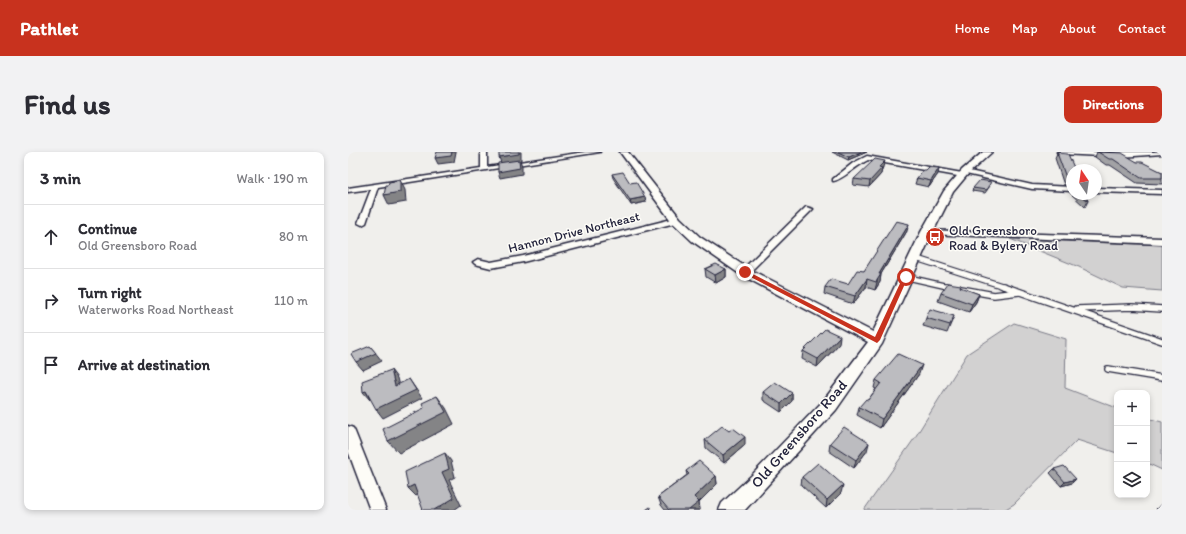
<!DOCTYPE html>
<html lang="en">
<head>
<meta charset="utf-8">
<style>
	:root { --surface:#fff; --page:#f2f2f3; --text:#2b2b33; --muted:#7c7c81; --line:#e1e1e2; --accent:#c8321e }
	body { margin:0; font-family:Itim,sans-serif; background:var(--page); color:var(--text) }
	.controls { position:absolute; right:12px; bottom:12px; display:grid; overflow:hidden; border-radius:8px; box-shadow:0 2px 6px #0003 }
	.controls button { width:36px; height:36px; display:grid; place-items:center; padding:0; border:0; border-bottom:1px solid var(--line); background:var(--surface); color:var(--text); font:20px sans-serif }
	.compass { position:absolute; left:718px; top:12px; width:36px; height:36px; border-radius:50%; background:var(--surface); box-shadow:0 2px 6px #0003; rotate:347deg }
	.stop { position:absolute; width:12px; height:12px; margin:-9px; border:3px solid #c8321e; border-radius:50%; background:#fff }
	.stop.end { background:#c8321e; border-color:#fff; box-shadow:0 1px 4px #0008 }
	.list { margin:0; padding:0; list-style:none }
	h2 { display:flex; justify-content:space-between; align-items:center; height:52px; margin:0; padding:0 16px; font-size:17px }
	h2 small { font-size:13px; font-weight:400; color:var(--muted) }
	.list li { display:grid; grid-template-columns:26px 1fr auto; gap:12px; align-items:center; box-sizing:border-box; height:64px; padding:0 16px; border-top:1px solid var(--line) }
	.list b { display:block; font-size:15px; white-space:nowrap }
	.list p { margin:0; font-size:13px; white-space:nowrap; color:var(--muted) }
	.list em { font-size:13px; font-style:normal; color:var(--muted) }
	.icon { flex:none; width:22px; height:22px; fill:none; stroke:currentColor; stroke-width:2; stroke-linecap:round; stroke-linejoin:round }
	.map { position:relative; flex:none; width:814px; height:358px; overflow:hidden; border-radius:8px }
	header { display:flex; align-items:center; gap:24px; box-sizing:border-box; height:56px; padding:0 20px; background:var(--accent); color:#fff }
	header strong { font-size:19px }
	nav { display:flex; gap:22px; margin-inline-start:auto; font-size:14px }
	.intro { display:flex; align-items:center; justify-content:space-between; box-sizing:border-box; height:96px; padding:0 24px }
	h1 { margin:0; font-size:28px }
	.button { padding:10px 18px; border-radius:8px; background:var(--accent); color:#fff; font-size:14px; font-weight:700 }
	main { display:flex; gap:24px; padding:0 24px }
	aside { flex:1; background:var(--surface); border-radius:8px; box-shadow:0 2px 6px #0003 }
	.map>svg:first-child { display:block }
	.green { fill:#d2d1d1; stroke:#7a7a86 }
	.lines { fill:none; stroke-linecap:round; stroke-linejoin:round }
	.lane-far1-casing { stroke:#22223b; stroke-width:7 }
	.lane-casing { stroke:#22223b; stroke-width:8 }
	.street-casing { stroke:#22223b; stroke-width:3 }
	.secondary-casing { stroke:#22223b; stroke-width:3 }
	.lane-far1 { stroke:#fdfcf7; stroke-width:4.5 }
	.lane { stroke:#fdfcf7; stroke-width:5.5 }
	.street { fill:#fdfcf7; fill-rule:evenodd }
	.secondary { fill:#fdfcf7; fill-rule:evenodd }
	.wall { fill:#a2a2a5; stroke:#22223b }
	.shaded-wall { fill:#848486; stroke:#22223b }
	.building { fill:#bcbcc0; stroke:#22223b }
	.route { fill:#c8321e }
	.labels { text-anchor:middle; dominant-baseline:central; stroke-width:3; stroke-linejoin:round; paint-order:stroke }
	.far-poi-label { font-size:13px; fill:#22223b; stroke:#fdfcf7; text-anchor:start }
	.far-street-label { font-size:13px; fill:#22223b; stroke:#fdfcf7 }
	.street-label { font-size:15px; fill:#22223b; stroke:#fdfcf7 }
</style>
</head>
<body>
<header>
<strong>Pathlet</strong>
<nav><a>Home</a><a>Map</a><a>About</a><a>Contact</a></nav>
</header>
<div class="intro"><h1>Find us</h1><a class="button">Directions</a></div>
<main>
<aside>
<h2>3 min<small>Walk · 190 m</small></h2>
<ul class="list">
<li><svg class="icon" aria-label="ahead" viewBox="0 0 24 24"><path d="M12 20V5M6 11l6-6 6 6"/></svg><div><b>Continue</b><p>Old Greensboro Road</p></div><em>80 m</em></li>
<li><svg class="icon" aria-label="right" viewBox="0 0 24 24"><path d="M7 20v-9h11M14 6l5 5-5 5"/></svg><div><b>Turn right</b><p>Waterworks Road Northeast</p></div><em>110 m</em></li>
<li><svg class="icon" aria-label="arrive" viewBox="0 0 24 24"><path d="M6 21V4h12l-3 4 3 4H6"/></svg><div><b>Arrive at destination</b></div></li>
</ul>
</aside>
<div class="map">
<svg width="814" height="358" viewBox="0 0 814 358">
	<rect width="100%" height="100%" fill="#f0efec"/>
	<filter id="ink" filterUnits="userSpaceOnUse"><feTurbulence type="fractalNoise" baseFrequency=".025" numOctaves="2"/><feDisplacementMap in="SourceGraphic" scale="8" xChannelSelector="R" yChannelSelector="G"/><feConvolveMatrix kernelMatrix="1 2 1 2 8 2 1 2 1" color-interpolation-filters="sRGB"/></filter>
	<g filter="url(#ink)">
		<g class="green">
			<polygon points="662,87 814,93 814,139 775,136 731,115"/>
			<polygon points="666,171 718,187 717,236 769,256 769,301 729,288 666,352 656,358 516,358 566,287 619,202"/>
			<polygon points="799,266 814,270 814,318 799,311"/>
		</g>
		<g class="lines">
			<g class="lane-far1-casing">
				<g id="lane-far1">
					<polyline points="567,106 658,135"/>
					<polyline points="558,125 602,135"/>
				</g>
			</g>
			<g class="lane-casing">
				<g id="lane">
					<polyline points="598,134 604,136"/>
					<polyline points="655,134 814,189"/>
					<polyline points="613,137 646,143 671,140"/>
					<polyline points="729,157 784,155 814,157"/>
					<polyline points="760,217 814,226"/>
				</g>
			</g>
			<g class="street-casing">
				<g id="street">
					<polygon points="133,0 139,0 139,15 237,0 252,0 30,35 18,71 14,73 10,71 23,37 0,40 0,36 133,16"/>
					<polygon points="709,0 814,0 814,2 773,5 712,2"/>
					<path d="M 519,4 L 614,21 L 617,18 L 684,33 L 724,35 L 724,39 L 684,37 L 618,22 L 615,25 L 520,8 C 511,12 491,30 485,29 L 485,27 L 505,11 Z"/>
					<polygon points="748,36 814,38 814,42 748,40"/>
					<polygon points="458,55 465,57 400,122 394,122 394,118"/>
					<polygon points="328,66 332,68 331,70 175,110 143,116 127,112 125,110 130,107 143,110 175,104"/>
					<polygon points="576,78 814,86 814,92 579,82 576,82"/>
					<polygon points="0,274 5,276 7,280 38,358 22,358 0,299"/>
				</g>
			</g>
			<g class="secondary-casing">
				<polygon id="secondary" points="272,0 280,0 332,66 352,85 401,117 525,180 573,80 596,39 614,18 635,0 644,0 620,22 605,40 585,80 534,192 488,258 397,358 371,358 374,351 404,323 476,248 520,190 393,123 344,89 324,70"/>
			</g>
			<use href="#lane-far1" class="lane-far1"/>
			<use href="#lane" class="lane"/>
			<use href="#street" class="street"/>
			<use href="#secondary" class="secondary"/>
		</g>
		<g class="wall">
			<polygon points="484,0 519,0 500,8"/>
			<polygon points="749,0 789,10 814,20 814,32 789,31 762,13 758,13 747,5"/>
			<polygon points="709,1 724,18 724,34 716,33 707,6"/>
			<polygon points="535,15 534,17 533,22 521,35 505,33 506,27"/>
			<polygon points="591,16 590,22 581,35 567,32 569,26 578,18"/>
			<polygon points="264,22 297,45 298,50 283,53 265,26"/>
			<polygon points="642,34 637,41 624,39 625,36"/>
			<polygon points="724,35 724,42 737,42 740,49 737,55 721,40"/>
			<polygon points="559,79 533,122 532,130 527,138 518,135 505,152 476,142 477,135 500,132 516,119"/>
			<polygon points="357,117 378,117 378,125 368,131 358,125"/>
			<polygon points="613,133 612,136 631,142 628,150 621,160 590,149 593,141"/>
			<polygon points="606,164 599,181 575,174 578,166"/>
			<polygon points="491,192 469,215 454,207 455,199"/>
			<polygon points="571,222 532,276 509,263 511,255 520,248 528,237 526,236 528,228"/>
			<polygon points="415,240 444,241 444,249 433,260 415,248"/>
			<polygon points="381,279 397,293 376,311 358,296 357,288"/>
			<polygon points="482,291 519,299 506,316 481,299"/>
			<polygon points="706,317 728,327 724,331 713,334 702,321"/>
			<polygon points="338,319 368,324 369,332 351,350 352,358 317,358 313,353 310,345 339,323"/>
			<polygon points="454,325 493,341 478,356 453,333"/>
			<polygon points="814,352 814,358 809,358 808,357"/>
		</g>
		<g class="shaded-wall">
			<polygon points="104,0 108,0 106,10 90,12 87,6"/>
			<polygon points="171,0 173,0 173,8 172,8 174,14 174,22 152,26 150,20 153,11 151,5"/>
			<polygon points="513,0 519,0 500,8 501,5"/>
			<polygon points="537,9 535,15 534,17 533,22 521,35 522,29 531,15"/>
			<polygon points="591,16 590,22 581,35 583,29"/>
			<polygon points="52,28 57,38 58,50 41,53 36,43"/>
			<polygon points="297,45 298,50 283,53 282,48"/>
			<polygon points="561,72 559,79 533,122 532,130 527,138 531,122"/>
			<polygon points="378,117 378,125 368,131 367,123"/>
			<polygon points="519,127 518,135 505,152 507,144"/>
			<polygon points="631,142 628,150 621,160 624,152"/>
			<polygon points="492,184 491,192 469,215 470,207"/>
			<polygon points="22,194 34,209 15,218 8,210"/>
			<polygon points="574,213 571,222 532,276 534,267"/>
			<polygon points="43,218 49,226 53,242 47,234"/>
			<polygon points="61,227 74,246 35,266 28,257"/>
			<polygon points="18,239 22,248 15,240"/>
			<polygon points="444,241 444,249 433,260 433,252"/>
			<polygon points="89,244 98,256 106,272 51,301 40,289"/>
			<polygon points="397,285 397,293 376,311 375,303"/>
			<polygon points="521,291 519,299 506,316 508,308"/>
			<polygon points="97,301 103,309 107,325 101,328 113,353 106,358 86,358 94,320"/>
			<polygon points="368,324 369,332 350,351 351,350 352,358 341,358 346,345"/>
			<polygon points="728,327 724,331 713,334 717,330"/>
			<polygon points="66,333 73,341 68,344 60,336"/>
			<polygon points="495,333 493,341 478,356 479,348"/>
		</g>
		<g class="building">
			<polygon points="89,0 104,0 103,4 87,6"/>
			<polygon points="151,0 171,0 171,2 151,5"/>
			<polygon points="490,0 513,0 501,5"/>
			<polygon points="750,0 774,1 789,10 794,10 814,20 814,26 793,26 765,7 761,7"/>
			<polygon points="709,1 720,2 727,18 724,18 724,28 719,28"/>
			<polygon points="527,7 537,9 531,15 534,16 522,29 506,27"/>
			<polygon points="171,8 172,16 150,20 150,11"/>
			<polygon points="581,15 591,16 583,29 569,26 575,18 578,18"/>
			<polygon points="275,20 282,31 288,30 297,45 282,48 264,22"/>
			<polygon points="52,28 52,40 36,43 38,33 40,33 41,30"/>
			<polygon points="632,28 643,30 638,38 625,36"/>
			<polygon points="732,42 737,42 740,49"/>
			<polygon points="548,69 561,72 531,122 533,122 528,130 519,127 507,144 477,135 483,127 500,132 509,118 516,119"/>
			<polygon points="368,112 378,117 367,123 357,117"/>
			<polygon points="600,131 613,133 612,135 631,142 624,152 593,141"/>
			<polygon points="582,157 606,164 602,173 578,166"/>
			<polygon points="477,177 492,184 470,207 455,199"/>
			<polygon points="22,194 28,201 8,210 3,202"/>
			<polygon points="550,202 574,213 534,267 511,255 518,247 520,248 533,231 528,228"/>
			<polygon points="43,218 47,234 61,227 68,238 28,257 18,239 15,240 14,229"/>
			<polygon points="427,230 444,241 433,252 415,240"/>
			<polygon points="89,244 98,260 40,289 35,277 76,256 74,251"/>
			<polygon points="374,274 381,279 385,276 397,285 375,303 357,288"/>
			<polygon points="496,275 521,291 508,308 482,291"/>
			<polygon points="97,301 101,317 94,320 106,346 86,358 75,358 66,333 60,336 57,320"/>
			<polygon points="351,309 368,324 346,345 351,350 341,358 321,358 310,345 341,322 338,319"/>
			<polygon points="470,311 495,333 479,348 454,325"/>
			<polygon points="716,314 728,327 717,330 706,317"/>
			<polygon points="302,355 303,358 298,358"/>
		</g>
	</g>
	<polygon class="route" points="395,119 399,119 527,185 555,125 558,124 560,125 532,188 529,191 395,121"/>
	<defs>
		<g id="bus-disc" transform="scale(1)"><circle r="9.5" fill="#c8321e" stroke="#fdfcf7"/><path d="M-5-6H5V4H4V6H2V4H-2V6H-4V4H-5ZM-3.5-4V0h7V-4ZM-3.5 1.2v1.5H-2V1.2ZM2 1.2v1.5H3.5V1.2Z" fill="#fff"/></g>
	</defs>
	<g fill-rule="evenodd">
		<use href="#bus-disc" x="587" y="85"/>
	</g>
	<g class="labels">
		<g class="far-poi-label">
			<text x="601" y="78">Old Greensboro<tspan x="601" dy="15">Road &amp; Bylery Road</tspan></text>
		</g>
		<g class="far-street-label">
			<text transform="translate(226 80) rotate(-14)">Hannon Drive Northeast</text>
		</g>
		<g class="street-label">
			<text transform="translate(451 282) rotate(-49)">Old Greensboro Road</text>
		</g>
	</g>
</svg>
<div class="controls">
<button>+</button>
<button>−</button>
<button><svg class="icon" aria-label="layers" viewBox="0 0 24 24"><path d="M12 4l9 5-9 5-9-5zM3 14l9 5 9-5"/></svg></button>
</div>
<svg class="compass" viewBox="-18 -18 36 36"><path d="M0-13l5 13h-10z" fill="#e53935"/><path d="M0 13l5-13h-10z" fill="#7c7c81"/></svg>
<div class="stop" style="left:558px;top:125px"></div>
<div class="stop end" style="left:397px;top:120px"></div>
</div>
</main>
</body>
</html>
